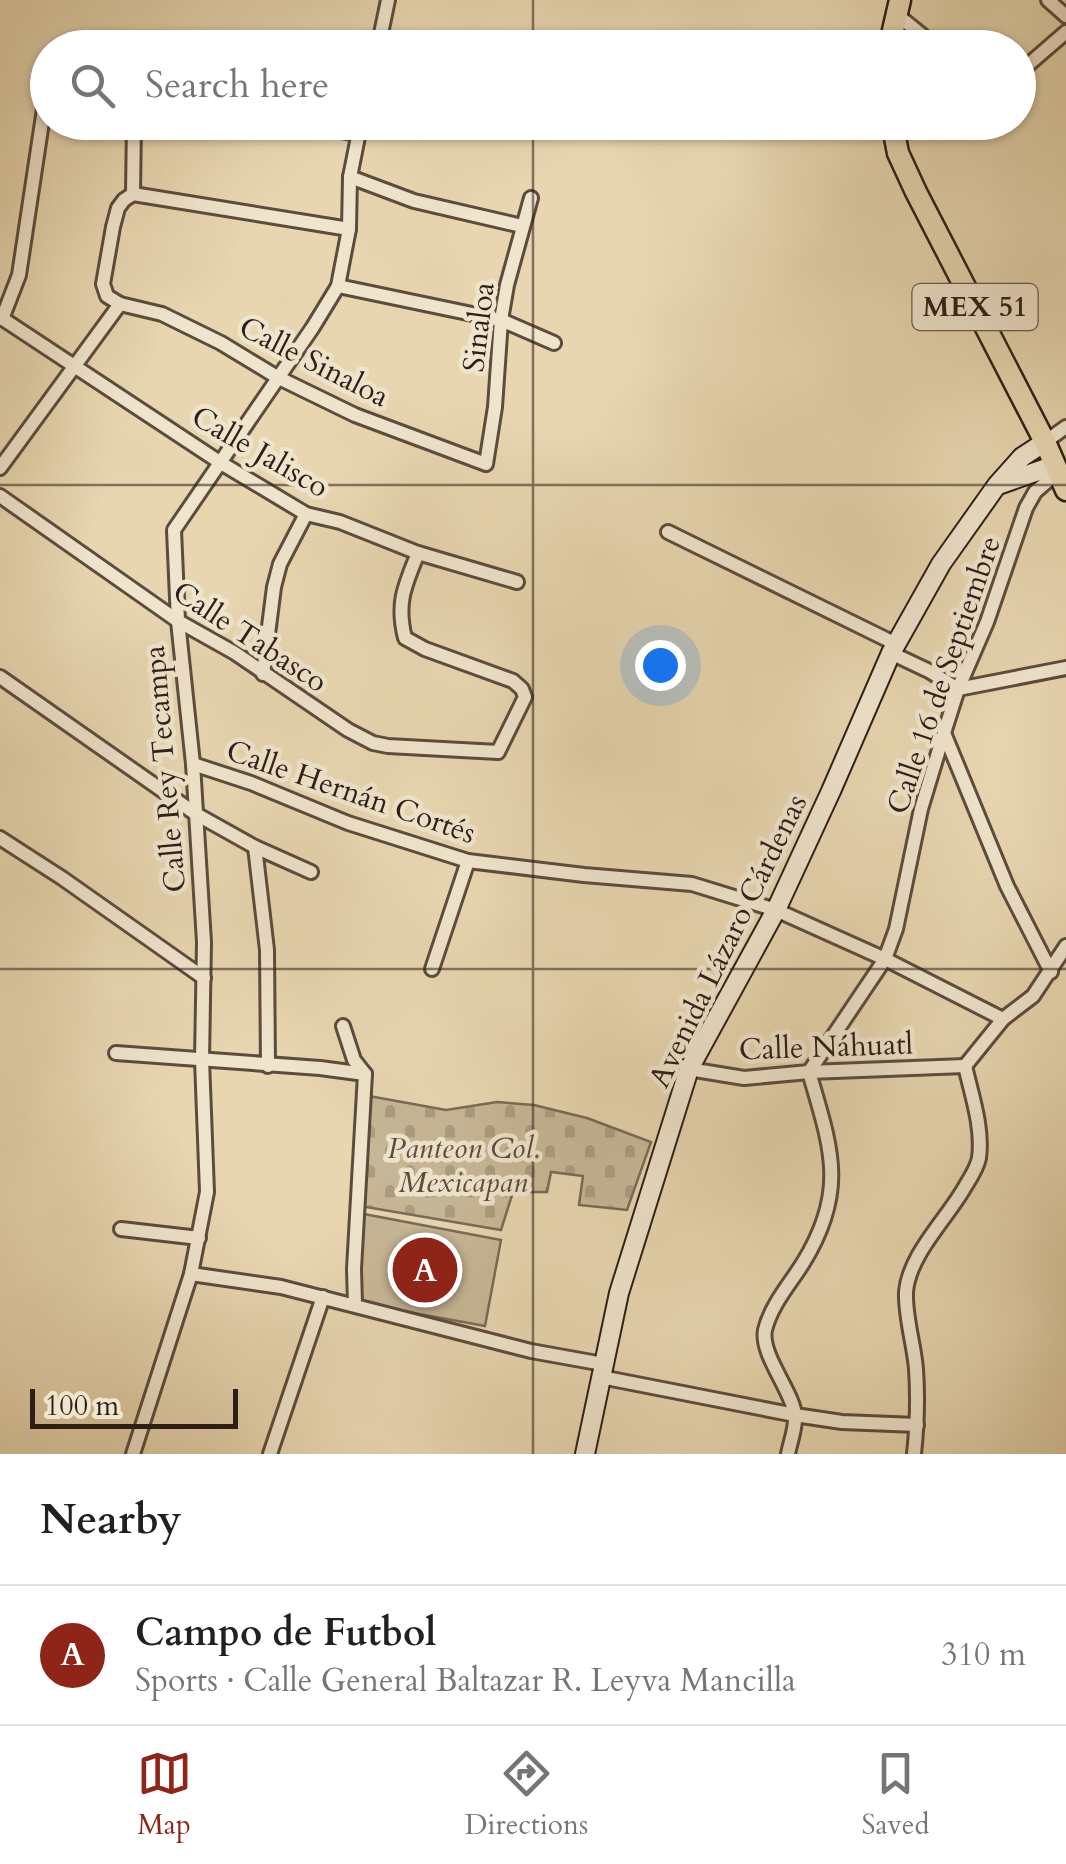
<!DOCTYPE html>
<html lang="en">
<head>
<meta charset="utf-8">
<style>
	:root { --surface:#fff; --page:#f6f6f6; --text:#202124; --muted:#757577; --line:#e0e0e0; --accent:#8f2418 }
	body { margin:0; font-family:Cardo,serif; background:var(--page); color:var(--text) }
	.scale { position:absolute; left:30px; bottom:25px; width:208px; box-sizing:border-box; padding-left:10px; border:5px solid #2d1e17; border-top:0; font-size:28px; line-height:35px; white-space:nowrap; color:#2d1e17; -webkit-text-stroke:8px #efe4cc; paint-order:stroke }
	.you { position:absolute; left:660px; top:665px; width:35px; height:35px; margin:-25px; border:8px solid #fff; border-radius:50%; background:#1a73e8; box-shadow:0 0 0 15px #1a73e833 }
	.badge { display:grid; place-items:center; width:65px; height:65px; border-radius:50%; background:var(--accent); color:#fff; font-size:32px; font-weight:700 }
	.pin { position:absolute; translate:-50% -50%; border:5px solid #fff; box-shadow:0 2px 10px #0006 }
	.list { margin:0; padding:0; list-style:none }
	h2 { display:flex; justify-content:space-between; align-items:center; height:130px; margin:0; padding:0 40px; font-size:42px }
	h2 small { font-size:32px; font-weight:400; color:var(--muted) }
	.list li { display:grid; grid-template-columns:65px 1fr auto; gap:30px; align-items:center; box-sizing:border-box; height:140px; padding:0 40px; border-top:2px solid var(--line) }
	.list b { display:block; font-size:38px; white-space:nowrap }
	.list p { margin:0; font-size:32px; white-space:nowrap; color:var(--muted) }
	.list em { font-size:32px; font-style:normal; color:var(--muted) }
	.icon { flex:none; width:55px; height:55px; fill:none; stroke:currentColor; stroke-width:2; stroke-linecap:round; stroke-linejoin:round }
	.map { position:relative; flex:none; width:1066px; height:1454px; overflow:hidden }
	.search { position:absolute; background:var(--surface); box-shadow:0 2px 8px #0004; left:30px; right:30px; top:30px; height:110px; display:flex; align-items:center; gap:25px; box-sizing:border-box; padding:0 35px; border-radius:55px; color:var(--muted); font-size:38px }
	.sheet { height:270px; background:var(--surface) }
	nav { display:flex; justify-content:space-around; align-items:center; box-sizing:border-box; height:140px; border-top:2px solid var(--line); background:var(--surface); font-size:28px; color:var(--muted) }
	nav a { display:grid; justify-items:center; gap:5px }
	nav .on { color:var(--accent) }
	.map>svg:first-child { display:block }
	.cemetery { fill:url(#cemetery-stones); stroke:#7a6a56; stroke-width:2.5 }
	.garden { fill:#c7b796; stroke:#7a6a56; stroke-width:2.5 }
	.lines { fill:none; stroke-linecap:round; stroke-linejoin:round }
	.street-casing { stroke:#5c4c3d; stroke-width:18 }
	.secondary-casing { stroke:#2d1e17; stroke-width:22 }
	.primary-casing { stroke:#2d1e17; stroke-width:25 }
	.street { stroke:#efe4cc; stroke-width:12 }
	.secondary { stroke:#efe4cc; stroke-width:18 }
	.primary { stroke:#e7d6b0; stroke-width:20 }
	.grid { fill:none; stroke:#2d1e17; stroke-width:2.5; stroke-opacity:0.55 }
	.labels { text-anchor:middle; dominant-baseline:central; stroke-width:9; stroke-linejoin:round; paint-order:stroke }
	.shield { fill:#efe4cc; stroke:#67594d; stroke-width:2.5 }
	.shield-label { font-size:28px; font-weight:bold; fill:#2d1e17 }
	.street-label { font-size:30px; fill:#2d1e17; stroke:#efe4cc }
	.park-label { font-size:30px; font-style:italic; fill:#5b4c3d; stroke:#efe4cc }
</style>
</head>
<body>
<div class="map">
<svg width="1066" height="1454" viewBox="0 0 1066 1454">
	<defs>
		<pattern id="cemetery-stones" width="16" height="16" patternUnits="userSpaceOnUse" patternTransform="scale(2.5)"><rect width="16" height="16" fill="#c7b796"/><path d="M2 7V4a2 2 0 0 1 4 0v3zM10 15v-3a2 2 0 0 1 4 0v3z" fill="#ab9d81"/></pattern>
	</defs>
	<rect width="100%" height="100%" fill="#e7d6b0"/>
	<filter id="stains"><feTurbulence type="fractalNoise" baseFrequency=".002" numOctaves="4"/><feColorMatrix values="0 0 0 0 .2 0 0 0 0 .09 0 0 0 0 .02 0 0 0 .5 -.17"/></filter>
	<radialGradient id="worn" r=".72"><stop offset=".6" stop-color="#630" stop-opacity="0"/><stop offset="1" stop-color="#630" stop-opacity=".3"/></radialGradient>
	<polygon class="cemetery" points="369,1096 446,1110 497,1102 534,1105 587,1118 651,1142 627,1210 579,1205 583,1176 551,1172 547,1192 513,1192 501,1230 360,1206"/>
	<polygon class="garden" points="364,1214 501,1240 485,1326 348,1301"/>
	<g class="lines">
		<g class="street-casing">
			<g id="street">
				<polyline points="1048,0 1066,16"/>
				<polyline points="896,14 938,48"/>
				<polyline points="378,48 388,0"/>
				<polyline points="1021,71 1066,32"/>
				<polyline points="134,122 133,194 124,200 118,208 113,227 103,284 107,296 120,304 162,314 221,343 277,377 355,415 486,464 495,407 501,320 507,285 531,198"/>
				<polyline points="288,122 358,134"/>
				<polyline points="350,177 414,201 522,226"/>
				<polyline points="133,194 349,229"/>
				<polyline points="338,286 501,320 554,343"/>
				<polyline points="0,317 221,463 306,514 340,522 418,553 517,582"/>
				<polyline points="2,319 19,275 47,89"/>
				<polyline points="1045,442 1066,427"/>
				<polyline points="0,468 120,304"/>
				<path d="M 0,496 L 178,621 L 235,653 L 348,730 L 373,743 L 388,746 L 498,752 L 525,697 L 522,689 L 513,681 L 425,649 L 405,638 C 396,603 405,585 418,553"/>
				<polyline points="668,532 896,644"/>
				<polyline points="891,653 929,671 958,689 1066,668"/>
				<polyline points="263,674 274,587 280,564 306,514"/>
				<polyline points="0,677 196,814 255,847 311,872"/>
				<polyline points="944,733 1007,886 1051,972"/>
				<polyline points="193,764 251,783 348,823 468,861 584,875 692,884 776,910 885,959 1003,1019"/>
				<polyline points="0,838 62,878 204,978"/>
				<polyline points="255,847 267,950 268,1066"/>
				<polyline points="432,969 468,861"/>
				<polyline points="343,1026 354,1060 365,1074"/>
				<polyline points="116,1053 320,1068 365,1074"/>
				<polyline points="965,1066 1003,1019 1033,996 1066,946"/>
				<polyline points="689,1069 744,1078 809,1072 965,1066"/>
				<polyline points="121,1229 199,1238"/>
				<polyline points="191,1274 281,1287 531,1351 603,1364"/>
				<polyline points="355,1304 354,1269 365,1074"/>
				<polyline points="601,1377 795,1415 842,1422 917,1425"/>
				<polyline points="133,1454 191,1274 207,1192 202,1060 204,942 193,764 178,621 174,530 313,327 338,286 349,229 350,177 361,122"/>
				<polyline points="270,1454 323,1297"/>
				<path d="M 788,1454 C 790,1443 796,1428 795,1416 C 794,1393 760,1355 765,1330 C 771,1305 790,1284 803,1263 C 848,1190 831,1148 809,1072 L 885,959 L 896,929 L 921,809 L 944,733 L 958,689 L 987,622 L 1026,508 L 1035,492 L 1058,472"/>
				<path d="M 914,1454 C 917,1426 918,1398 916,1369 C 914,1344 905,1317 906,1292 C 909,1254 948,1218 966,1185 C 971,1177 977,1168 979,1158 C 983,1128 972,1096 965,1066"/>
			</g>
		</g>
		<g class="secondary-casing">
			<g id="secondary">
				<polyline points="998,485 1055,465"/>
				<polyline points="585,1454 619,1293 689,1069 776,910 831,791 891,653 941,564 997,485 1022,457 1045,442"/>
			</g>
		</g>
		<g class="primary-casing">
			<g id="primary">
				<polyline points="889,48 900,0"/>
				<polyline points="892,122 898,153 916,192 1045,442 1066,490"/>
			</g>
		</g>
		<use href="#street" class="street"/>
		<use href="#secondary" class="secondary"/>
		<use href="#primary" class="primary"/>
	</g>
	<path class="grid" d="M 533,0 L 533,48M 533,122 L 533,1454M 0,485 L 1066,485M 0,969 L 1066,969"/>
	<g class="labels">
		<rect class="shield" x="912.5" y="284" width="125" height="46" rx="8"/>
		<g class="shield-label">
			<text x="975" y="307">MEX 51</text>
		</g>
		<g class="street-label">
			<text transform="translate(479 327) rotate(-83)">Sinaloa</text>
			<text transform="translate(314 362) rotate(27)">Calle Sinaloa</text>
			<text transform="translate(260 452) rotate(30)">Calle Jalisco</text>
			<text transform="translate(250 637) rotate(33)">Calle Tabasco</text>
			<text transform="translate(944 675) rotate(-71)">Calle 16 de Septiembre</text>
			<text transform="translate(165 769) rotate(-95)">Calle Rey Tecampa</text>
			<text transform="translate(351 792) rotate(19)">Calle Hernán Cortés</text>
			<text transform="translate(728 941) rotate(-64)">Avenida Lázaro Cárdenas</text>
			<text transform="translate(826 1047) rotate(-2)">Calle Náhuatl</text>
		</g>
		<g class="park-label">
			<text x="463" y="1148">Panteon Col.<tspan x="463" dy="34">Mexicapan</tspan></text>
		</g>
	</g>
	<rect width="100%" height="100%" filter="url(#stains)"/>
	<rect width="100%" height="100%" fill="url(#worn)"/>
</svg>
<div class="scale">100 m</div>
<div class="you"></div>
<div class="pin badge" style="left:425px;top:1270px">A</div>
<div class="search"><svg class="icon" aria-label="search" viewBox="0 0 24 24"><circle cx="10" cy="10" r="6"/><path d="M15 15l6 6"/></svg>Search here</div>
</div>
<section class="sheet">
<h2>Nearby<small></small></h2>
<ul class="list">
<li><span class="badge">A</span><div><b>Campo de Futbol</b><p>Sports · Calle General Baltazar R. Leyva Mancilla</p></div><em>310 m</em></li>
</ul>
</section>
<nav>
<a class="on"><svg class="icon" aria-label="map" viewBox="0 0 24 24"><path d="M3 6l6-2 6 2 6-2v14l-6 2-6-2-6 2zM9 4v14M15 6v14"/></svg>Map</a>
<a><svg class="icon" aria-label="directions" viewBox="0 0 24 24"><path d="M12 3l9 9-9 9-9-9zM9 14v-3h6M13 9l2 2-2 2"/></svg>Directions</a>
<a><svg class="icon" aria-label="saved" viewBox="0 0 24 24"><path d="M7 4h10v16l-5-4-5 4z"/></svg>Saved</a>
</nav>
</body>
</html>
